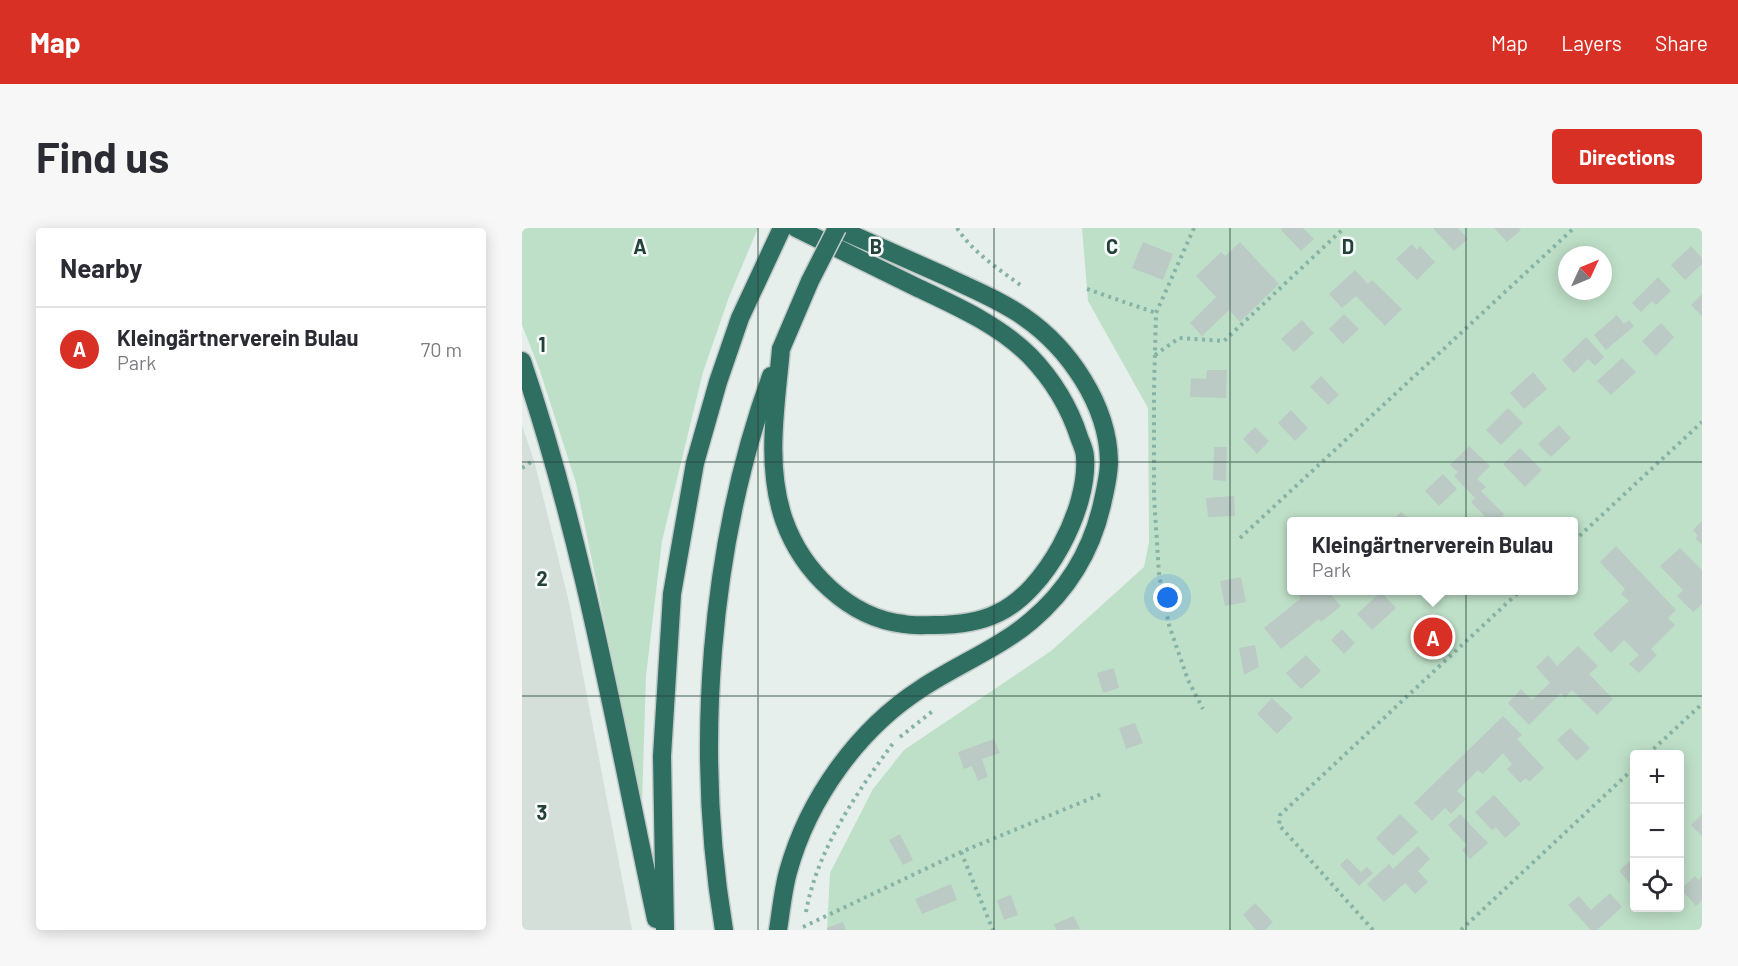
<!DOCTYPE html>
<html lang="en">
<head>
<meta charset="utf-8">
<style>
	:root { --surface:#fff; --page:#f7f7f7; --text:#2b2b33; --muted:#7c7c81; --line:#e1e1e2; --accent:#d93025 }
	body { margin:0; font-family:Barlow,sans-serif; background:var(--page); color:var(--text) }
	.controls { position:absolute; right:18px; bottom:18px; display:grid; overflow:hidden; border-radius:6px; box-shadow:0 3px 15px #0003 }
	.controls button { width:54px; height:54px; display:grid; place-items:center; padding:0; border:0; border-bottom:2px solid var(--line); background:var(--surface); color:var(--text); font:30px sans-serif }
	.compass { position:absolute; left:1036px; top:18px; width:54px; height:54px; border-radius:50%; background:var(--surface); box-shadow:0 3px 15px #0003; rotate:46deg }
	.you { position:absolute; left:646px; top:370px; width:21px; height:21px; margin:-15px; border:4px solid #fff; border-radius:50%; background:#1a73e8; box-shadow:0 0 0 9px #1a73e833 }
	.badge { display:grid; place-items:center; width:39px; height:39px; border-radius:50%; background:var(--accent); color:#fff; font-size:20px; font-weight:700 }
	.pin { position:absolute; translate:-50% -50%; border:3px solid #fff; box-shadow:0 2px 6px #0006 }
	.popup { position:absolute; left:765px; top:289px; width:291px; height:78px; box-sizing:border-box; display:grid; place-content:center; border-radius:6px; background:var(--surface); filter:drop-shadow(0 2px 4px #0005); font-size:20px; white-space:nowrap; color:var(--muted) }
	.popup b { font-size:22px; color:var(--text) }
	.popup::after { content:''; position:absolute; left:50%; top:100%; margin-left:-12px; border:12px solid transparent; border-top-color:var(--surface) }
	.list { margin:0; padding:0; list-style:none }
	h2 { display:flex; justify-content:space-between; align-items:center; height:78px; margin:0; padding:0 24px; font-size:26px }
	h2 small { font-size:20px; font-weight:400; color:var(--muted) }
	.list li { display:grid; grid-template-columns:39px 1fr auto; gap:18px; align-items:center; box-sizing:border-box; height:84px; padding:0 24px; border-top:2px solid var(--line) }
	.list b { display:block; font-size:22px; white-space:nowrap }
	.list p { margin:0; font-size:20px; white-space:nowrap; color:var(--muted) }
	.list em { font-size:20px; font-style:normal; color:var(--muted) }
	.icon { flex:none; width:33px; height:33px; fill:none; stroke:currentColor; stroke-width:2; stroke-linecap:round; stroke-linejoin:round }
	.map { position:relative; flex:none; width:1180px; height:702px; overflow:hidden; border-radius:6px }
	header { display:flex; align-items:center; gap:36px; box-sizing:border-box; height:84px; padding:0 30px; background:var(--accent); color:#fff }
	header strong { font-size:28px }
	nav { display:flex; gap:33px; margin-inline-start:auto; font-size:21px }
	.intro { display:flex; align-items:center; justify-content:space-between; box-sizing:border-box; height:144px; padding:0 36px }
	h1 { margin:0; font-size:42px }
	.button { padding:15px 27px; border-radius:6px; background:var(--accent); color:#fff; font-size:21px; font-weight:700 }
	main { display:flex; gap:36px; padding:0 36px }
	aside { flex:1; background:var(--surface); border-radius:6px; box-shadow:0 3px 15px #0003 }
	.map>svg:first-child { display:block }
	.built { fill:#d4dfda }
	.green { fill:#bfe0c8; fill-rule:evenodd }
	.building { fill:#bbcac4 }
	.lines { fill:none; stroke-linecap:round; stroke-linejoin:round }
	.highway-casing { stroke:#c2cac8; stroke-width:21 }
	.path { stroke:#86b3a5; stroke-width:4; stroke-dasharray:3 4.5; stroke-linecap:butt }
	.highway { stroke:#2f6f62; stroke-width:18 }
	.highway-bridge-casing { stroke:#c2cac8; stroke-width:21; stroke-linecap:butt }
	.highway-bridge { stroke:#2f6f62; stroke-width:18 }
	.grid { fill:none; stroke:#24423a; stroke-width:1.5; stroke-opacity:0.55 }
	.grid-label { font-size:20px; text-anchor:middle; font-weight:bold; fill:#24423a; stroke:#f7fbf9; stroke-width:5; stroke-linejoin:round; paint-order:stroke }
</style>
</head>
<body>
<header>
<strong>Map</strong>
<nav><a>Map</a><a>Layers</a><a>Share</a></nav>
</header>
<div class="intro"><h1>Find us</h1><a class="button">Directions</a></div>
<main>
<aside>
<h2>Nearby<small></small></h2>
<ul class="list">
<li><span class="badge">A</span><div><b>Kleingärtnerverein Bulau</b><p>Park</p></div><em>70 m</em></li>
</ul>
</aside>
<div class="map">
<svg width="1180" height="702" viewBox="0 0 1180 702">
	<rect width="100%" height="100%" fill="#e6efeb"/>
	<polygon class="built" points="0,197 13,236 47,374 110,702 0,702"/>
	<g class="green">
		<polygon points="0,0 236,0 207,69 181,144 140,313 124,448 120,576 54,255 18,143 0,97"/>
		<path d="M 560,0 L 1180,0 L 1180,702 L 305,702 L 308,645 L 351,561 L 382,522 L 529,423 L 622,339 L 627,314 L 626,180 L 566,73 ZM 1045,27 L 1081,27 L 1081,63 L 1045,63 ZM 770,294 L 1052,294 L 1052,362 L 770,362 ZM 1112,526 L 1158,526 L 1158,680 L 1112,680 Z"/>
	</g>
	<g class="building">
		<polygon points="760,0 781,0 792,11 779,23 759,2"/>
		<polygon points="911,0 936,0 946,11 932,23"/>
		<polygon points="972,0 997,0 999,2 985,14"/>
		<polygon points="621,14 651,26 641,52 610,40"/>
		<polygon points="718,14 757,56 718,94 707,82 680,108 668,95 694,69 674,48 699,24 703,28"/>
		<polygon points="890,16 895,22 898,18 913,34 895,52 874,31"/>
		<polygon points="1169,18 1180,30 1180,36 1163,52 1149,37"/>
		<polygon points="833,42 846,56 850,52 880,81 863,98 834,68 820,80 807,66"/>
		<polygon points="1136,49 1149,63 1134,77 1130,73 1119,84 1110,75"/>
		<polygon points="1180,66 1180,88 1169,77"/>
		<polygon points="822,86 837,101 821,116 807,101"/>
		<polygon points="1095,87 1102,96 1107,92 1112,98 1084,122 1072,107"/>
		<polygon points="780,92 792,105 772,124 759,111"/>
		<polygon points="1139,95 1152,109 1134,128 1120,113"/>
		<polygon points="1064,109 1082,129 1073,138 1066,131 1052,145 1040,132"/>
		<polygon points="1100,130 1114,144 1089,167 1075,153"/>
		<polygon points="685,142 705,142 704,170 668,169 669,150 684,151"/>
		<polygon points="1011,144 1025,161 1002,181 988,165"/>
		<polygon points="799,148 817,167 806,177 788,159"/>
		<polygon points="986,180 1001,195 979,217 964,202"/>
		<polygon points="769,182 786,200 773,213 756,195"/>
		<polygon points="1037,197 1049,210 1029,229 1016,216"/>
		<polygon points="733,199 747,213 735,226 721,211"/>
		<polygon points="947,218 968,238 955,251 964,259 959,263 982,286 975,294 968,294 949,274 953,270 932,248 936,244 928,237"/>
		<polygon points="692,219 705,219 704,253 691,252"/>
		<polygon points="998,220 1020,242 1003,259 981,236"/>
		<polygon points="921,246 935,261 917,278 903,263"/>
		<polygon points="712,268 713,288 686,289 684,270"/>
		<polygon points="879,284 889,294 870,294"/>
		<polygon points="1180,293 1180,317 1173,310 1176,308 1171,302"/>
		<polygon points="1094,318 1154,382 1146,390 1153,397 1129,421 1135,427 1117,445 1107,436 1117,427 1102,412 1089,425 1071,406 1107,373 1099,366 1103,361 1078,334"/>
		<polygon points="1158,320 1180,342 1180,376 1171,384 1155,368 1161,362 1138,338"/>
		<polygon points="719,349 724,374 703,378 698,353"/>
		<polygon points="774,362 805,362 819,378 799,394 797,391 759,421 742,400 779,370 773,364"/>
		<polygon points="859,364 874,380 850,402 835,386"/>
		<polygon points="820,401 833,415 822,426 809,412"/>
		<polygon points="733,417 737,439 722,447 717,420"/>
		<polygon points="1056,418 1076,438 1067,446 1091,471 1075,487 1050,462 1043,470 1039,465 1007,497 986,475 999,461 1010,472 1028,455 1014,439 1026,427 1035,438"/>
		<polygon points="784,427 799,443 779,461 764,445"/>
		<polygon points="592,440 597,460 581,465 575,445"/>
		<polygon points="750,470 771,490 755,506 735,486"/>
		<polygon points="981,488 1000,507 995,511 1022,540 1007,554 1004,550 998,555 985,541 990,536 981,525 961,546 956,542 935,563 944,571 929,586 923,580 910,593 892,575"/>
		<polygon points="613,495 621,515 604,521 597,500"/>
		<polygon points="1048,500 1068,520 1055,533 1035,512"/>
		<polygon points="472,511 478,525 460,531 466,549 456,553 450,538 442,541 436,524"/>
		<polygon points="972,567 999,596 983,610 974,599 970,602 953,584"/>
		<polygon points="878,586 896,604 871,628 854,610"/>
		<polygon points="938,586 966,615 948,631 940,622 945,617 926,597"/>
		<polygon points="1180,586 1180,608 1169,597"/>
		<polygon points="378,606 391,632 381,637 367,612"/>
		<polygon points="896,618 908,631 896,643 906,654 893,666 883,655 862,674 845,656 867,636 871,641"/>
		<polygon points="1112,629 1112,660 1097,643"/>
		<polygon points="825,630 839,644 845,639 851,645 837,658 818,637"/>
		<polygon points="1173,648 1177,652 1180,648 1180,672 1174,678 1159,661"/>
		<polygon points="429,656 435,672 400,686 393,671"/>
		<polygon points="1088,665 1100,679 1075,702 1069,702 1046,677 1057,668 1069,682"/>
		<polygon points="489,667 496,687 482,692 475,672"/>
		<polygon points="733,675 751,694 743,702 734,702 721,687"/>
		<polygon points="552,688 558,701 534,702 532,696"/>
		<polygon points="321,694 324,702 305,702 305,700"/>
	</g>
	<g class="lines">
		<g class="highway-casing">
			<g id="highway">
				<path d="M 259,121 C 254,177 243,237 262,292 C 280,343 327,390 382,396 C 392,398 402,397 412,397 C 434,397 456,395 476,385 C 524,363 567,280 563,229 C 563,222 559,215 557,209 C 547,178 531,152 508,128 C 476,96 432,77 392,58 C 352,38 313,19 274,0"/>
				<path d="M 0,133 C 62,315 94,504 134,691"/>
				<polyline points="143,702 140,528 150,366 173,235 196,154 218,90 260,0"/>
				<path d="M 202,702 C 172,523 187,319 249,148"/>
				<path d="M 256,702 C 259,683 261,662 266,644 C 286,571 336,501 400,460 C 435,437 477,420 509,393 C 547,361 571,320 581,272 C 584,259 587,246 587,233 C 586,177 547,120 502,89 C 478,72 450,61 423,48 C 387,32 351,16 315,0"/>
			</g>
		</g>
		<g class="path">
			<path d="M 435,0 C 451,25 477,41 501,59"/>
			<polyline points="672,0 634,85 632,161 632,268 637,346 647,397 666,452 681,481"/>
			<polyline points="565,61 634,85"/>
			<polyline points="633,127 657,110 702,113 822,0"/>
			<polyline points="0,240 9,234"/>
			<polyline points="718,310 1052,0"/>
			<polyline points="1052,313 1180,194"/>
			<polyline points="378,509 412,482"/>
			<polyline points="1126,526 1180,476"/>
			<polyline points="439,624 471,702"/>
			<path d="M 284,684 C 295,622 335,564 372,514"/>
			<polyline points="281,699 439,624 582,565"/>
			<polyline points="851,702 757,597 758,587 999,362"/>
			<polyline points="939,702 1112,540"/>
		</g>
		<use href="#highway" class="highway"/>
		<g class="highway-bridge-casing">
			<polyline id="highway-bridge" points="259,121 288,53 315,0"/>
		</g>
		<use href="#highway-bridge" class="highway-bridge"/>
	</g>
	<path class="grid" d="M 236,0 L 236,702M 472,0 L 472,702M 708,0 L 708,702M 944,0 L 944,702M 0,234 L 1180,234M 0,468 L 1180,468"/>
	<g class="grid-label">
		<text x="118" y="26">A</text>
		<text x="354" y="26">B</text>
		<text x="590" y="26">C</text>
		<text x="826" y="26">D</text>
		<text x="20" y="124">1</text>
		<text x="20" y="358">2</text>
		<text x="20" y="592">3</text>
	</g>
</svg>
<div class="controls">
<button>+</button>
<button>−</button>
<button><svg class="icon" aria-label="locate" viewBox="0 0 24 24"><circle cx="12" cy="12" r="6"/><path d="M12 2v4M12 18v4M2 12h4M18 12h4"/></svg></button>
</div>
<svg class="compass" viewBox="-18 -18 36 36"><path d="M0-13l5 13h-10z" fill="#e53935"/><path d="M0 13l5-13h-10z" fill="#7c7c81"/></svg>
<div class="you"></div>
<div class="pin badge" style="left:911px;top:409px">A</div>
<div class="popup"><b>Kleingärtnerverein Bulau</b>Park</div>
</div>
</main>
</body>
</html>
